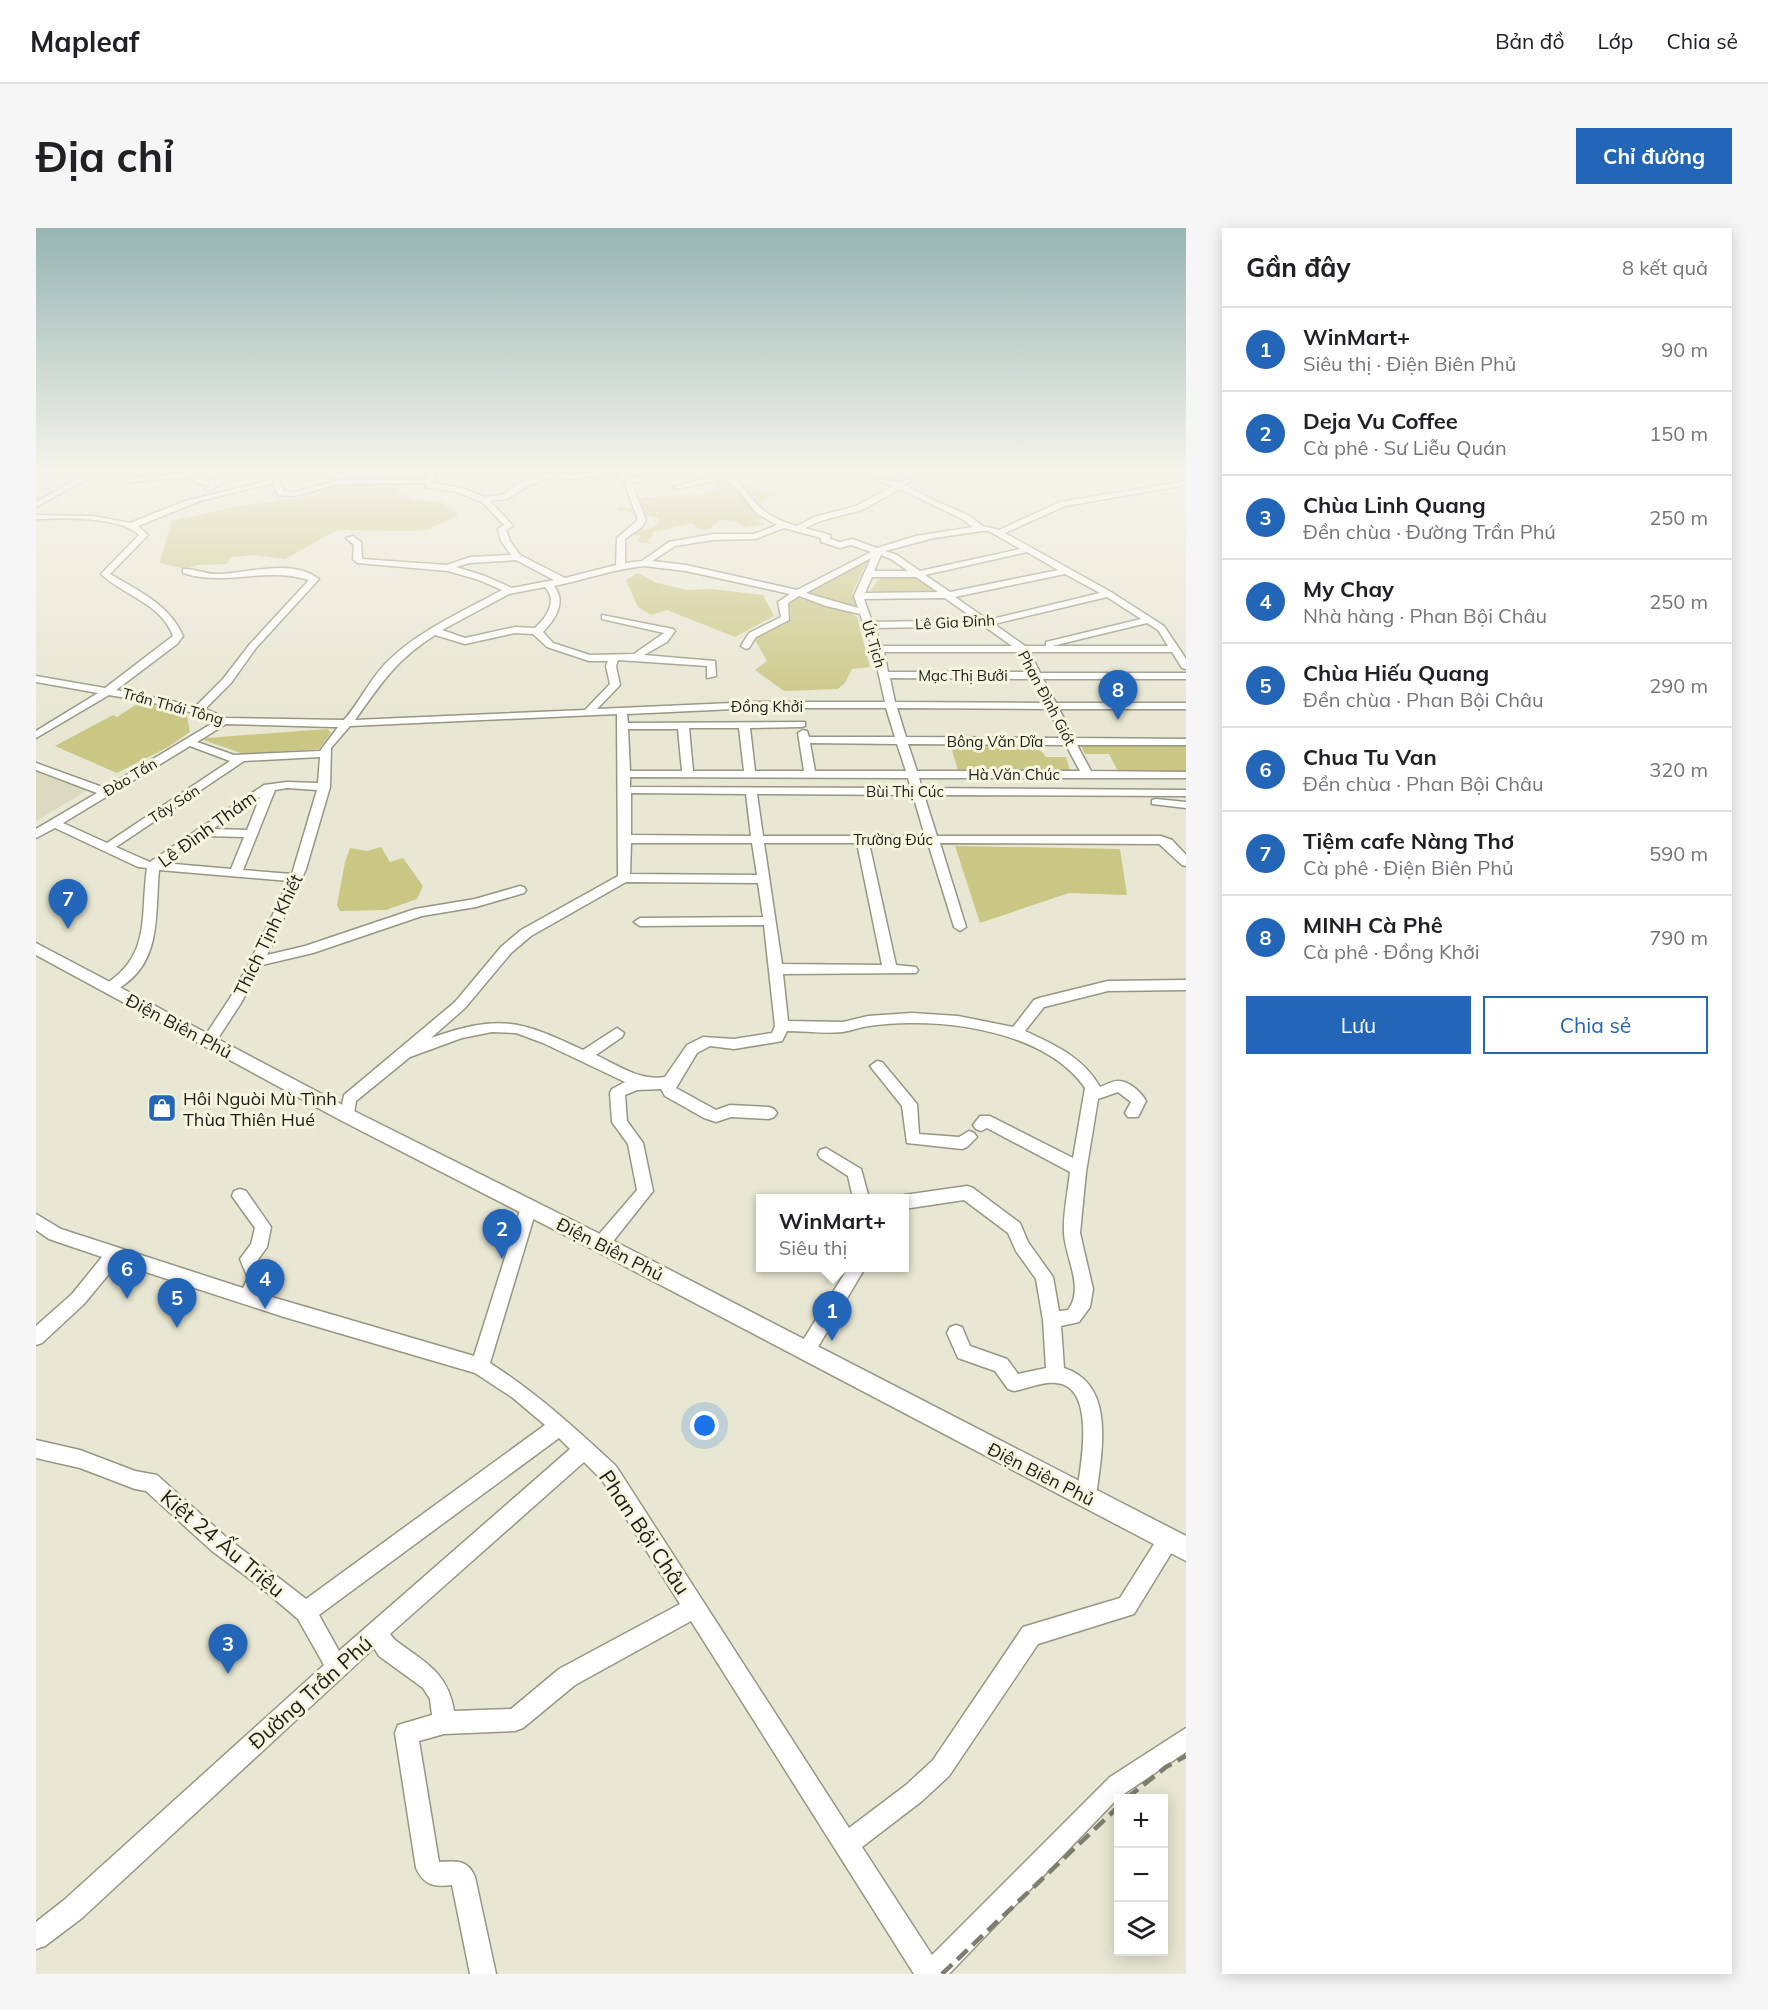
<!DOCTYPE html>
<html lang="vi">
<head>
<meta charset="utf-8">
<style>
	:root { --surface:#fff; --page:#f6f6f6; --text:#202124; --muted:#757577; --line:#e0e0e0; --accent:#2365b6 }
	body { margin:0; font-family:Mulish,sans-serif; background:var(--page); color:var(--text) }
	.controls { position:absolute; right:18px; bottom:18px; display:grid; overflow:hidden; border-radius:0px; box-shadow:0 3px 15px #0003 }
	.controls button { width:54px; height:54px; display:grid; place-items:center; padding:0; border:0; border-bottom:2px solid var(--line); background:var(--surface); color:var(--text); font:30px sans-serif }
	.you { position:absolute; left:669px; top:1198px; width:21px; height:21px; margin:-15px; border:4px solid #fff; border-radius:50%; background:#1a73e8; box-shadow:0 0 0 9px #1a73e833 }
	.badge { display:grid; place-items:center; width:39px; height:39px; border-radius:50%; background:var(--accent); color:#fff; font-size:20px; font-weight:700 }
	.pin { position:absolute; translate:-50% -50px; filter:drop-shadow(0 2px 3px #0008) }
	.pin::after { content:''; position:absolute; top:32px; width:21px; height:18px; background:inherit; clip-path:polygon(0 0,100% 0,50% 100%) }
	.popup { position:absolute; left:720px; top:966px; width:153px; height:78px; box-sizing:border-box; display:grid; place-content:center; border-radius:0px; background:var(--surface); filter:drop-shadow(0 2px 4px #0005); font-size:20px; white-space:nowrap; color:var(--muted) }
	.popup b { font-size:22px; color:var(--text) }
	.popup::after { content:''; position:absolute; left:50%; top:100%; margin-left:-12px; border:12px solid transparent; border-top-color:var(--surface) }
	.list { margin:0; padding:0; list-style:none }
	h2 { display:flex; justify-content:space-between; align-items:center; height:78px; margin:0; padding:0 24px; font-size:26px }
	h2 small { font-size:20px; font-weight:400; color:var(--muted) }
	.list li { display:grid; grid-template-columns:39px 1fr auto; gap:18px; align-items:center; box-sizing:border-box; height:84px; padding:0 24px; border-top:2px solid var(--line) }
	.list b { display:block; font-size:22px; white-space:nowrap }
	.list p { margin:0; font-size:20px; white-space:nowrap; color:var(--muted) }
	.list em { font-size:20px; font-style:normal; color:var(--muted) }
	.actions { display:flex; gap:12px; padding:18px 24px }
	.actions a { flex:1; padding:14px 0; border:2px solid var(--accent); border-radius:0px; text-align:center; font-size:21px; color:var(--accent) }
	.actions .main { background:var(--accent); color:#fff }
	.icon { flex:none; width:33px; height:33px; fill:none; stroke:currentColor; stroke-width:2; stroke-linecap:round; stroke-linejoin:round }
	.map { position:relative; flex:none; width:1150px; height:1746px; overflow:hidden; border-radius:0px }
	header { display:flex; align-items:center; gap:36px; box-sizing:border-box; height:84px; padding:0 30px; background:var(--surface); border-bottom:2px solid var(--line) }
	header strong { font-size:28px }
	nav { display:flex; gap:33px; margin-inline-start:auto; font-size:21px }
	.intro { display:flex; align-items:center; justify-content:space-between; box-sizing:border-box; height:144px; padding:0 36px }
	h1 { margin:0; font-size:42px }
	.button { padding:15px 27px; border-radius:0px; background:var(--accent); color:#fff; font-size:21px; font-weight:700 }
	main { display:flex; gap:36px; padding:0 36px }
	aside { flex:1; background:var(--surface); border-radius:0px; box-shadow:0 3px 15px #0003 }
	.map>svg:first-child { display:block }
	.built { fill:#dbdac0 }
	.green { fill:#cac684 }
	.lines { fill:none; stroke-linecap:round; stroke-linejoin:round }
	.minor-casing { stroke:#969683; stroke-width:3 }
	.major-casing { stroke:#969683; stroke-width:3 }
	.minor { fill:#fff; fill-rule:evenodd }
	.major { fill:#fff; fill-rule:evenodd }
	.rail { stroke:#7d7d70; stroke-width:4.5; stroke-dasharray:14 7; stroke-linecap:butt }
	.labels { text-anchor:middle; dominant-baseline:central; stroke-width:6; stroke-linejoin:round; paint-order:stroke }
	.far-street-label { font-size:15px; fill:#1e1e17; stroke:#f5f5e0 }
	.street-label { font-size:18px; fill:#1e1e17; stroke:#f5f5e0 }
	.poi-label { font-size:18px; fill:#1e1e17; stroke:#f5f5e0; text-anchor:start }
	.near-street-label { font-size:21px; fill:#1e1e17; stroke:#f5f5e0 }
</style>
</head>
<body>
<header>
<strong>Mapleaf</strong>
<nav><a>Bản đồ</a><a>Lớp</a><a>Chia sẻ</a></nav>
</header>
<div class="intro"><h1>Địa chỉ</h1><a class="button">Chỉ đường</a></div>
<main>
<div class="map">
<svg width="1150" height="1746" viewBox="0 0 1150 1746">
	<rect width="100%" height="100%" fill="#e8e7d3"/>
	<polygon class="built" points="0,541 53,561 0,593"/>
	<g class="green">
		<path d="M 682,254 L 697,255 L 706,263 L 710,261 L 744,266 L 728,272 L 724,279 L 752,296 C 738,296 729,288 714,293 L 727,294 L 729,297 L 707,299 L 702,294 L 684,292 L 673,301 L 665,302 L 657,296 L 652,296 L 616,304 L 617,308 L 611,313 L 619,316 L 601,314 L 604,308 C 598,305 593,308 587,304 L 616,300 L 624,293 L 622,290 L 581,282 L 583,279 L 602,280 L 596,270 L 660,267 L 681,260 L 677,256 Z"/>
		<polygon points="322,255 356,259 376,272 405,274 423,287 393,301 377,303 301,302 249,331 218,327 195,329 191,336 161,337 150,341 124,335 135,293 198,279 283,267 288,260"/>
		<polygon points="832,332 816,365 820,379 813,380 772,367 769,363"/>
		<polygon points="602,345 621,355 651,362 675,361 727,367 738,388 699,409 631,382 615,387 602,379 590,352"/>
		<polygon points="849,349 885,350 898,362 893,365 834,363 842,352"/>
		<polygon points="762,370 812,384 821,389 834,439 816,441 809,455 802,461 748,463 719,442 731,433 718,410 754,392 755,386 751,375"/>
		<polygon points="104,474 110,474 151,488 154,504 132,519 81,545 19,518 77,487 81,489"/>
		<polygon points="292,501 295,505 283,521 208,526 167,512 170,510"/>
		<polygon points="914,516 1001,518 1010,529 1030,529 1034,542 922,542"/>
		<polygon points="1150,517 1150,544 1083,545 1073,526 1049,526 1045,518"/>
		<polygon points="919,618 1084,621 1091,667 1033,665 944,695"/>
		<polygon points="345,619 354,634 367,630 387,658 381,671 350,682 304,683 301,677 309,634 314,620 331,623"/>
	</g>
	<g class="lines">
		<g class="minor-casing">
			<g id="minor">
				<polygon points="59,241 69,241 0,279 0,274"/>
				<path d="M 201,241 L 210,241 L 173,263 L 169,261 L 175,257 L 160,255 L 155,249 L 93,254 L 89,252 L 93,250 L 157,245 C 179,256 179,254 201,241 Z"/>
				<path d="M 255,241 L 264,241 L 243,253 L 248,263 L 259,264 L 303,252 L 389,251 L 393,241 L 401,241 L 396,255 L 426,260 L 449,269 L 466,267 L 487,253 L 515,245 L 538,247 L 582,241 L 594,250 L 617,247 L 617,251 L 596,255 L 610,292 L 606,299 L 589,311 L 589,335 L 606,333 L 633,314 L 677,306 L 718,306 L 741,297 L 720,285 L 703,262 L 687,251 L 641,261 L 637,259 L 682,247 L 674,241 C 701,241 709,267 726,281 C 735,289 750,295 761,298 L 778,289 L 820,278 L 857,258 L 809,241 C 827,241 846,254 860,254 C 876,253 892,241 911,241 L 868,256 L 895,271 L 932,287 L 947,298 L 963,302 L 1024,274 L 1150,253 L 1150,257 L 1029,278 L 969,305 L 1075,364 L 1128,398 L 1150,431 L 1150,441 L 1146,440 L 1136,424 L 994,424 L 1004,445 L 1150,445 L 1150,451 L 1007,451 L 1020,475 L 1150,475 L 1150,481 L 1023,481 L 1038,510 L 1150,511 L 1150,517 L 1041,517 L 1055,543 L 1150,544 L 1150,550 L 883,550 L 886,560 L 1150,562 L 1150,568 L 888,567 L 901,608 L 1125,608 L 1136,612 L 1150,627 L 1150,638 L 1146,637 L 1123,616 L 904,615 L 930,699 L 924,703 L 918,699 L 892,615 L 833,615 L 860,737 L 880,739 L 882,742 L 880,745 L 747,746 L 752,793 L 807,794 L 832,788 L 876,785 L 922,788 L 977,799 L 998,772 L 1003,770 L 1072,753 L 1150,752 L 1150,762 L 1072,763 L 1008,779 L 989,803 C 1019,817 1047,829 1064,859 C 1070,857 1078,852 1083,853 C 1093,853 1106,865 1110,873 L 1102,889 L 1092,889 L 1089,885 L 1095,874 L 1082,864 L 1062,871 L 1050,944 L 1044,1005 L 1057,1061 L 1054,1079 L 1043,1094 L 1025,1098 L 1028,1140 C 1081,1157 1065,1226 1060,1269 L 1057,1276 L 1050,1279 L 1043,1276 L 1040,1269 C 1044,1243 1062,1158 1020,1155 C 1007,1153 990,1161 978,1163 L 972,1161 L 959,1143 L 922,1130 L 911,1105 L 914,1099 L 920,1097 L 926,1099 L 934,1118 L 971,1131 L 982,1146 L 1010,1140 L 1007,1092 L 1000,1051 L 980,1023 L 972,1005 L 928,972 L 868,981 L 868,970 L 862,970 L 868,967 L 931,958 L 937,960 L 984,995 L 992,1014 L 1017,1049 L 1023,1083 L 1032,1082 C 1049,1060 1029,1029 1028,1005 C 1027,985 1032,963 1034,944 L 951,900 L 945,903 L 940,901 L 937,897 L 944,888 L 954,888 L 1037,930 L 1049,860 C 1015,810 932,794 874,795 C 861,795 846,796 833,798 C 824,799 815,803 806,804 C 788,806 769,803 751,803 L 746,813 L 741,814 L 698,821 L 674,818 L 661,825 L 640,860 L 680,882 L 694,877 L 733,879 L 738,881 L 741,885 L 738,889 L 733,891 L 695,889 L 680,894 L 668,890 L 629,868 L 625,861 L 601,862 L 589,867 L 591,893 L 607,915 L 617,963 L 571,1021 L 565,1023 L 559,1021 L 557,1016 L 559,1011 L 601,962 L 592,916 L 576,894 L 574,865 L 576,861 L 589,854 L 507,815 L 480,805 L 456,804 L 426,810 L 374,829 L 320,873 L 317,892 L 307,892 L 304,888 L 308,867 L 419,774 L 465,719 L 485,702 L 582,648 L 581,486 L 314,498 L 295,520 L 294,559 L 270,641 L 231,727 L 269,718 L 379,681 L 439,671 L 484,658 L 488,659 L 490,662 L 488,665 L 440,679 L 386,688 L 277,725 L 226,737 L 205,775 L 177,818 L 172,819 L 165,814 L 194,770 L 214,734 L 253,653 L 123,642 C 119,682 126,730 89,756 C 82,761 77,766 68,763 L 66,760 L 68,757 C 116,728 104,687 111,640 L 102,639 L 19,600 L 0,610 L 0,601 L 61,565 L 0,542 L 0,535 L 69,560 L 180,493 C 145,479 109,473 73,467 L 0,510 L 0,503 L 62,465 L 0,454 L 0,448 L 69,460 L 137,408 C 125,375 88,368 65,346 L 103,307 C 84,288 26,290 0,291 L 0,287 L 58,288 L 94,295 L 149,273 L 226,254 ZM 577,245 L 588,254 L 602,292 L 581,310 L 580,337 L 529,350 L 484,327 L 474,313 L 470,302 L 477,298 L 454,273 L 471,271 L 493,257 L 515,249 L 538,251 ZM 237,255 L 242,267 L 259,268 L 303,256 L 389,255 L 390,259 L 421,264 L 446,274 L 468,297 L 462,301 L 465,313 L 475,327 L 434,329 L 411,337 L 326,331 L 325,314 L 317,308 L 310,310 L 318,317 L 317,331 L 321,335 L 412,343 L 443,352 L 466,362 C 426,384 381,403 349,436 C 333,453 323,475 308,492 L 190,490 L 169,481 L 195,455 L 220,420 L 283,351 C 255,330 215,345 183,346 C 171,347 159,340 147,341 L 147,345 C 191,359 229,338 273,352 L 214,416 L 187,451 L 160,478 L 80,462 L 141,416 L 147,408 C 134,377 101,362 74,346 L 112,307 L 102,298 L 164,273 ZM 864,261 L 926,291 L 937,299 L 880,308 L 841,320 L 816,311 L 804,314 L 794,311 L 794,307 L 769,300 L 784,293 L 826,282 ZM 748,300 L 785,310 L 785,314 L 804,320 L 815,317 L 835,324 L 761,362 L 650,337 L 616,333 L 639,318 L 677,312 L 719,311 ZM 946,303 L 953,303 L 984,321 L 884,343 L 861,327 L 849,323 L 898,310 ZM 991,324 L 1022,342 L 914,364 L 889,347 ZM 845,327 L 855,331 L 872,343 L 838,343 ZM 835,330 L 818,368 L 822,380 L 770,365 ZM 480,332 L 518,352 L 476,360 L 449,348 L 420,339 L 434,335 ZM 608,338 L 650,343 L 754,366 L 742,374 L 745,389 L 713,405 L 705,418 L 710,421 L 713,420 L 720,409 L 753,392 L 752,375 L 763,368 L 790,378 L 824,386 L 837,421 L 849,474 L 719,474 L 561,481 L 584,457 L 580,438 L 582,432 L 671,438 L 671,450 L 680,448 L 679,433 L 608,427 L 631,414 L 639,403 L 637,401 L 566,387 L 566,391 L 628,405 L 598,426 L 554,427 L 517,415 L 507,404 C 519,391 531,374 518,358 C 548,352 578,341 608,338 ZM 1029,346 L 1064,365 L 952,392 L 919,369 ZM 836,349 L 880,349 L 902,364 L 829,365 ZM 509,359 C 522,373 511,389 499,400 L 479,399 L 429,410 L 406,402 L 473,366 ZM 1071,369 L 1105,391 L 1010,414 L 1010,418 L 989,418 L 958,396 ZM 909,370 L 940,392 L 836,394 L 828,371 ZM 1111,395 L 1122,402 L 1132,418 L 1016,418 ZM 948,398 L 976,418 L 846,418 L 839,400 ZM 479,405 L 497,406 L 511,419 L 553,433 L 572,433 L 570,438 L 574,456 L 549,482 L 319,492 C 346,454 360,432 399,407 L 429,416 ZM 848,424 L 984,424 L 994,444 L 852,444 ZM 854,450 L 997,451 L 1009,475 L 859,474 ZM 719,480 L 850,480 L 859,509 L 773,509 L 771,503 L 767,502 L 762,505 L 768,543 L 719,543 L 714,500 L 765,499 L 769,498 L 769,494 L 592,495 L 591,486 ZM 861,480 L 1012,481 L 1027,510 L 870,509 ZM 190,496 L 296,499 L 302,499 L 284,523 L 198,527 L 161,514 ZM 653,500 L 703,500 L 708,543 L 657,543 ZM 592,501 L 642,501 L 646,543 L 594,543 ZM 774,515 L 861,516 L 870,543 L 779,543 ZM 872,516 L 1030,517 L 1044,543 L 881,543 ZM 154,518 L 194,533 L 71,615 L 27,595 ZM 284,529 L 282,555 L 251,554 L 228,557 L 114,634 L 80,619 L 208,533 ZM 594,549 L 872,550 L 875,560 L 594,559 ZM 251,560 L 281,562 L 256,646 L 207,642 L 239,562 ZM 595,565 L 710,566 L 715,608 L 595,607 ZM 721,566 L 877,567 L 889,608 L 727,608 ZM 224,569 L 211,602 L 177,601 ZM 167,608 L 208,609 L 195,641 L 127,635 ZM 595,615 L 716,615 L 721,647 L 594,646 ZM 728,615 L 821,615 L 846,737 L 746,736 ZM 590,654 L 722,655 L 727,689 L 604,690 L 598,694 L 604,698 L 728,697 L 739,798 L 736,805 L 698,811 L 667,809 L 651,817 L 629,849 C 604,853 583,838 560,827 L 586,809 L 588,805 L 581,800 L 547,822 C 484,792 463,786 395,810 L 429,780 L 475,725 L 495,708 Z"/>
				<polygon points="652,241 664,241 655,244"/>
				<polygon points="1120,571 1150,574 1150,580 1116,576 1116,572"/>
				<polygon points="841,833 846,834 881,876 883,906 923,909 933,903 938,905 941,909 931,919 926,921 871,915 866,878 834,838"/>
				<polygon points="790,920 825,941 833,970 817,970 812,948 784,930 782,926 784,922"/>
				<path d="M 204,961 L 210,963 L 235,999 L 231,1019 L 221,1033 L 230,1050 L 222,1065 L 438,1128 L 485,979 L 487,974 L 493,972 L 499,974 L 501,979 L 454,1135 C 501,1165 540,1201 580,1238 L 813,1600 L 870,1557 L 897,1532 L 987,1399 L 1084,1370 L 1125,1305 L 1132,1302 L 1139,1305 L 1142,1312 L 1139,1319 L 1098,1386 L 1002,1416 L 913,1548 L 886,1573 L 826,1619 L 896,1727 L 1074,1549 L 1150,1500 L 1150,1524 L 1082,1570 L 913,1746 L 878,1746 L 655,1393 L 539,1457 L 487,1500 L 479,1503 L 408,1506 L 383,1513 L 403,1634 C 420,1633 432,1631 439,1649 L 460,1746 L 434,1746 L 416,1657 C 399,1659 388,1658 380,1640 L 359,1505 L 362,1497 L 396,1487 L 394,1471 L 387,1460 L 343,1428 L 338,1420 L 46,1690 L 9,1718 L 0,1721 L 0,1694 L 28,1672 L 288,1437 L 262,1391 L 222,1357 L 176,1323 L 110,1263 L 99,1261 L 44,1240 L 0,1230 L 0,1212 L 44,1222 L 99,1243 L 121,1247 L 190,1309 L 270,1371 L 509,1197 L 477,1170 L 439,1145 L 248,1089 L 82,1035 L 48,1076 L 6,1115 L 0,1117 L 0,1098 L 36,1066 L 66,1029 L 13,1011 L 0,1002 L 0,986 L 25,1001 L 207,1060 L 212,1050 L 204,1031 L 215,1016 L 219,1000 L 196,968 L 198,963 ZM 523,1210 L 534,1221 L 303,1423 L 283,1387 ZM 548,1234 L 566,1252 L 644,1376 L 523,1441 L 475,1481 L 418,1483 C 412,1444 388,1434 359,1412 L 354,1406 Z"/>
				<polygon points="812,1040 829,1040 776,1129 770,1131 764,1129 761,1123 764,1117"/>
			</g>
		</g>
		<g class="major-casing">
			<polygon id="major" points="0,715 318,883 572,1010 1150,1308 1150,1333 558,1022 306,893 0,727"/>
		</g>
		<use href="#minor" class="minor"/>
		<use href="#major" class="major"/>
		<g class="rail">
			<polyline points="1091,1570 1130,1539 1150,1528"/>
			<polyline points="906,1746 1082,1579"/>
		</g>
	</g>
	<linearGradient id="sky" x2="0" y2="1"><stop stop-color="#96b5b2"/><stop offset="0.5" stop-color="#f5f4eb"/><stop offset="1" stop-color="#f5f4eb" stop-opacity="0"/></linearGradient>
	<rect width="1150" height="485" fill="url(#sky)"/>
	<defs>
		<g id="shop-square" transform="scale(1.5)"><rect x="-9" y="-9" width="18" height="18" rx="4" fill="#2365b6" stroke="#f5f5e0"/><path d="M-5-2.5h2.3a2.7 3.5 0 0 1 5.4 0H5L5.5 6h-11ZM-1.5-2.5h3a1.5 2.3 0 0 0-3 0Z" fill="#fff"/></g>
	</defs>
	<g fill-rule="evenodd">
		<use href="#shop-square" x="126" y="880"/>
	</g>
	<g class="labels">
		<g class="far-street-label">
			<text transform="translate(919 394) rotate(-3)">Lê Gia Đỉnh</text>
			<text transform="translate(838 416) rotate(73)">Út Tịch</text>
			<text x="927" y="447">Mạc Thị Bưởi</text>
			<text transform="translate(1011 470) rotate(62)">Phan Đình Giót</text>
			<text transform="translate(137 478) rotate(15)">Trần Thái Tông</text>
			<text x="731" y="478">Đồng Khởi</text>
			<text x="959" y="513">Bông Văn Dĩa</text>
			<text x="978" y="546">Hà Văn Chúc</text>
			<text transform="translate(94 549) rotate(-31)">Đào Tấn</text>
			<text x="869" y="563">Bùi Thị Cúc</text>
			<text transform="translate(138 576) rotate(-33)">Tây Sơn</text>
			<text x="857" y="611">Trường Đúc</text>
		</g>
		<g class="street-label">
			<text transform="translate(171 601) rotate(-36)">Lê Đình Thám</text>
			<text transform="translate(232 707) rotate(-64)">Thích Tịnh Khiết</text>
			<text transform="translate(143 798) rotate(28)">Điện Biên Phủ</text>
			<text transform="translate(574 1021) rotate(27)">Điện Biên Phủ</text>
			<text transform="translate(1005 1246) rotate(27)">Điện Biên Phủ</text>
		</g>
		<g class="poi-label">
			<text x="147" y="870">Hôi Nguòi Mù Tình<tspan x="147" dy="21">Thùa Thiên Hué</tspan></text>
		</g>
		<g class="near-street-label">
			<text transform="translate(609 1304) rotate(56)">Phan Bội Châu</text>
			<text transform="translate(187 1315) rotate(40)">Kiệt 24 Ấu Triệu</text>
			<text transform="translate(274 1464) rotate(-42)">Đường Trần Phú</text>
		</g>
	</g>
</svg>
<div class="controls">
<button>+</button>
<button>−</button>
<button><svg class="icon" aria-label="layers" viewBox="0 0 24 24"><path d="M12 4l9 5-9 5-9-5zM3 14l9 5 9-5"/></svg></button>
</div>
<div class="you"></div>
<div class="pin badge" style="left:796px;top:1113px">1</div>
<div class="popup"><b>WinMart+</b>Siêu thị</div>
<div class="pin badge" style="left:466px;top:1031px">2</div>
<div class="pin badge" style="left:192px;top:1446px">3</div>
<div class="pin badge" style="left:229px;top:1081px">4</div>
<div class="pin badge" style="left:141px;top:1100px">5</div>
<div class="pin badge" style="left:91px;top:1071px">6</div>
<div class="pin badge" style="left:32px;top:701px">7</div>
<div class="pin badge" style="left:1082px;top:492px">8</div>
</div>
<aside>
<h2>Gần đây<small>8 kết quả</small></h2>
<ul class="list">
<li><span class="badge">1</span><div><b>WinMart+</b><p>Siêu thị · Điện Biên Phủ</p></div><em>90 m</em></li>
<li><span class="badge">2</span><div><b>Deja Vu Coffee</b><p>Cà phê · Sư Liễu Quán</p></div><em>150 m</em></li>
<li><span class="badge">3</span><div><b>Chùa Linh Quang</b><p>Đền chùa · Đường Trần Phú</p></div><em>250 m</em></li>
<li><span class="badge">4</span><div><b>My Chay</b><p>Nhà hàng · Phan Bội Châu</p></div><em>250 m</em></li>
<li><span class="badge">5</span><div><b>Chùa Hiếu Quang</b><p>Đền chùa · Phan Bội Châu</p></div><em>290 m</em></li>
<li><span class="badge">6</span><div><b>Chua Tu Van</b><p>Đền chùa · Phan Bội Châu</p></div><em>320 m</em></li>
<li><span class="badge">7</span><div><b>Tiệm cafe Nàng Thơ</b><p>Cà phê · Điện Biên Phủ</p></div><em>590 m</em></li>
<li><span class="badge">8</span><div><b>MINH Cà Phê</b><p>Cà phê · Đồng Khởi</p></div><em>790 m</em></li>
</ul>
<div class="actions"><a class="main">Lưu</a><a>Chia sẻ</a></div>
</aside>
</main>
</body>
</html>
